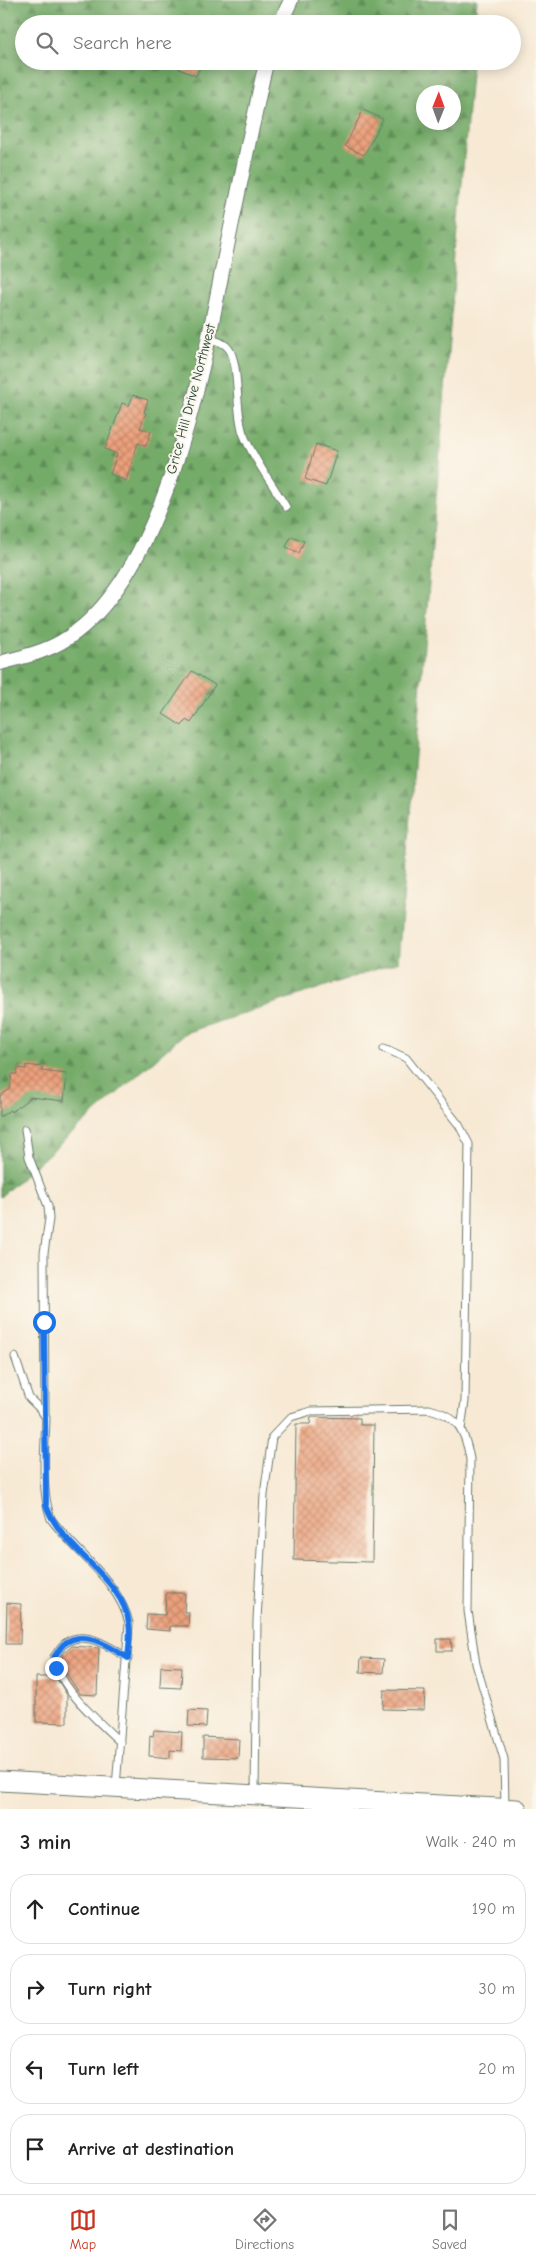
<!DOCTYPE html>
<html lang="en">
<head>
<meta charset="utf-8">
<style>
	:root { --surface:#fff; --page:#f2f2f2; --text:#222; --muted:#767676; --line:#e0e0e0; --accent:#c8321e }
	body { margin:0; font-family:"Comic Neue",sans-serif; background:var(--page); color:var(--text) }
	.compass { position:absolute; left:416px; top:85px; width:45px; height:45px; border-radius:50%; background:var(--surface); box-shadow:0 2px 12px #0003; rotate:1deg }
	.stop { position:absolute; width:15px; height:15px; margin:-11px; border:4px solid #1a73e8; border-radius:50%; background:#fff }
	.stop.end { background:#1a73e8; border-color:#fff; box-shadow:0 1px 5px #0008 }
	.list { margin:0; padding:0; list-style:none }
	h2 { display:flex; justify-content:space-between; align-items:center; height:65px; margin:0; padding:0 20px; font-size:21px }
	h2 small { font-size:16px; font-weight:400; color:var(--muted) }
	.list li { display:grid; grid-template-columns:32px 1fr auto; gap:15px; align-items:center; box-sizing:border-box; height:70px; margin:0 10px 10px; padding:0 10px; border:1px solid var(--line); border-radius:20px }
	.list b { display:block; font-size:19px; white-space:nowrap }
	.list em { font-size:16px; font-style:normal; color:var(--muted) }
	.icon { flex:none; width:28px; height:28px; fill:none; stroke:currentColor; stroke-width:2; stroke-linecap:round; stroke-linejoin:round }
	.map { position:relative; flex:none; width:536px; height:1809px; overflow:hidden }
	.search { position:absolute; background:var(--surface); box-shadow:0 2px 12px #0003; left:15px; right:15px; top:15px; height:55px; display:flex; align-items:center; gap:12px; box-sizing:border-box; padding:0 18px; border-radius:28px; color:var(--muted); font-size:19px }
	.sheet { height:385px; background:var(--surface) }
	nav { display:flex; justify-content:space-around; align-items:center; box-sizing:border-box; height:70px; border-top:1px solid var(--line); background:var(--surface); font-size:14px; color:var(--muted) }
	nav a { display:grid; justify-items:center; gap:2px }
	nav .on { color:var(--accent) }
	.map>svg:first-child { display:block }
	.forest { fill:url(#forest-firs); stroke:#4a744e; fill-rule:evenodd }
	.building { fill:url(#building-cross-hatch) }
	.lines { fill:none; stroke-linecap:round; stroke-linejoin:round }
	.lane-casing { stroke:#6b796c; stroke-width:9 }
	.street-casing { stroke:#6b796c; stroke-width:16 }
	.secondary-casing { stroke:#6b796c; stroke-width:21 }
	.lane { stroke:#fff; stroke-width:7 }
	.street { stroke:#fff; stroke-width:14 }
	.secondary { stroke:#fff; stroke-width:19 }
	.route { stroke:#1a73e8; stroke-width:6 }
	.labels { text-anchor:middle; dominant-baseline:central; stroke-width:4.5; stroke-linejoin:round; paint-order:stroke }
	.street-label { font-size:14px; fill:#1f3d34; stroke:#fbf7ec }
</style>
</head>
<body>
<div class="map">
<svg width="536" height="1809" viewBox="0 0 536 1809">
	<defs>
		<pattern id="forest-firs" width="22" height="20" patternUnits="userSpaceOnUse" patternTransform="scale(1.25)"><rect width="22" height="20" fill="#74ab69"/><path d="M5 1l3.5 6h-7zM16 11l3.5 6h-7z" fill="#5f8c57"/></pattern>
		<pattern id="building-cross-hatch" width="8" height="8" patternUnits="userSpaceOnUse" patternTransform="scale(1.25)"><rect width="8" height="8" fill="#eca07b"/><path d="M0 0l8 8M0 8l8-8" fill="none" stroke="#bf8466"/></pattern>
	</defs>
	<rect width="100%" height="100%" fill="#fbf7ec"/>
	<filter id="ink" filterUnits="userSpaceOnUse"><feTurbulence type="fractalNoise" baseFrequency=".02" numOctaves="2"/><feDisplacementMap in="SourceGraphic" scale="10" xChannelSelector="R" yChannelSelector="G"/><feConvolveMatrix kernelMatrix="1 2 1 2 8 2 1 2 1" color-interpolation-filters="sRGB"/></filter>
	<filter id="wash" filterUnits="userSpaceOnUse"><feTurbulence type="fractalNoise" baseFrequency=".0096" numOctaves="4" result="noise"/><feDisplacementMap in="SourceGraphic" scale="20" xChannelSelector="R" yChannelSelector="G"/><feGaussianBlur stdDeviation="1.12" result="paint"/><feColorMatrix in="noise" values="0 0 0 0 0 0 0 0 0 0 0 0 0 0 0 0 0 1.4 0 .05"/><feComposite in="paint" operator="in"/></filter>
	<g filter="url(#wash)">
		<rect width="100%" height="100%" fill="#f7e9d4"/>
		<path class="forest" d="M 0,0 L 477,0 L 475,24 L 24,24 L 24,61 L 472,61 L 398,962 L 185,1033 L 0,1197 ZM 424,92 L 454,92 L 454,122 L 424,122 Z"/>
		<g id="blocks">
			<g class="building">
				<polygon points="182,61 203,61 196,76 179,69"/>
				<polygon points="363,110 383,119 364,155 345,146"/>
				<polygon points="133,395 148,400 144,412 146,413 140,428 151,431 146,446 138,443 126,481 110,474 117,454 105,449 122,403 129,406"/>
				<polygon points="316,444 337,451 326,486 305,479"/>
				<polygon points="291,536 304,541 299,553 286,547"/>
				<polygon points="192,671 215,685 191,723 186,720 182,726 163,714"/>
				<polygon points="26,1065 42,1067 42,1071 67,1074 64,1101 31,1097 11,1112 10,1110 0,1117 0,1096 10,1089 12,1074 17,1074 18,1068 26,1069"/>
				<polygon points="311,1417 360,1418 360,1425 374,1425 372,1562 294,1560 296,1424 310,1424"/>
				<polygon points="166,1593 185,1593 184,1612 189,1612 188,1626 170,1626 170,1631 146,1629 147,1614 165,1615"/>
				<polygon points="7,1603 21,1604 20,1644 6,1644"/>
				<polygon points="437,1639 451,1639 452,1651 437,1651"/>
				<polygon points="72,1646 99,1648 97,1695 80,1694 62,1667 62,1655"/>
				<polygon points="361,1658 384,1659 383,1673 360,1672"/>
				<polygon points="161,1666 182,1667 181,1688 160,1687"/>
				<polygon points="36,1677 56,1677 67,1695 67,1723 36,1722"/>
				<polygon points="384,1690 425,1691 424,1710 383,1709"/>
				<polygon points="189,1710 207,1711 206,1727 188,1726"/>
				<polygon points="154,1730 182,1732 181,1751 170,1750 170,1758 149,1756 150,1735 153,1736"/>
				<polygon points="203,1737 239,1739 238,1758 203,1757"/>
			</g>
		</g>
	</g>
	<g filter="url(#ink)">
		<use href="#blocks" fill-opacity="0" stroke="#6b796c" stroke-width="1"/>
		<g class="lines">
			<g class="lane-casing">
				<g id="lane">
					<path d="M 208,339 C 216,340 224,342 229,349 C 240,365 235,410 243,433 C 253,459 272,483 286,507"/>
					<polyline points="384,1048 406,1058 459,1125 469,1144 465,1401 461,1429"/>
					<polyline points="25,1129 29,1157 48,1206 49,1219 44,1253 45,1415"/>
					<path d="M 15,1357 L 29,1398 L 41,1410 L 46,1418 C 45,1451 40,1487 51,1519 C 76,1553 119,1581 129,1623 L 116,1787"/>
					<path d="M 120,1742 C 98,1721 59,1688 54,1657 C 57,1654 60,1647 64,1644 C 84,1628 110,1647 128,1658"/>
					<path d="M 255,1794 L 257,1620 L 264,1495 L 272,1437 L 291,1417 L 311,1411 L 429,1409 C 458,1416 465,1430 470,1459 L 468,1611 L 476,1664 L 504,1759 L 505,1808"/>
				</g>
			</g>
			<g class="street-casing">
				<g id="street">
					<polyline points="280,24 291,0"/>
					<path d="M 0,663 C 21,657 42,653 61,642 C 164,583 203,370 224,261 C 233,218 242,175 251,131 C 257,108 260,84 267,61"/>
				</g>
			</g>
			<g class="secondary-casing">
				<polyline id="secondary" points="0,1781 517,1809"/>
			</g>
			<use href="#lane" class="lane"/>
			<use href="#street" class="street"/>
			<use href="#secondary" class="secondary"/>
		</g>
	</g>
	<g class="lines" filter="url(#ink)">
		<path class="route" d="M 44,1322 L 46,1505 C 61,1549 123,1578 129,1623 C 131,1634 129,1646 128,1658 C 110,1647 84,1628 64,1644 C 60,1647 57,1654 54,1657 L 56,1668"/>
	</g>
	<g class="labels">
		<g class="street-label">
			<text transform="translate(191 399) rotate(-75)">Grice Hill Drive Northwest</text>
		</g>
	</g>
</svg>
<svg class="compass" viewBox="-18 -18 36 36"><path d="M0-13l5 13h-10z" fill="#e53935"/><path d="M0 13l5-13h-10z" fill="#767676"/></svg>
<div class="stop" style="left:44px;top:1322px"></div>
<div class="stop end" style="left:56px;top:1668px"></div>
<div class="search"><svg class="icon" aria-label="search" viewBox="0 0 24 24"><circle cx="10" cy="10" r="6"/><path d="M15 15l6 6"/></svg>Search here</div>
</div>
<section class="sheet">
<h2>3 min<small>Walk · 240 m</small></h2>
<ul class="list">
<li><svg class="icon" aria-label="ahead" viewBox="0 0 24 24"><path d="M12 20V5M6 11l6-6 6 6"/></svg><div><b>Continue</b></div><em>190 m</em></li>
<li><svg class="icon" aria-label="right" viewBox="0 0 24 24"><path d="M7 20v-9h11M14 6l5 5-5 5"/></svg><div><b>Turn right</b></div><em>30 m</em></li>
<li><svg class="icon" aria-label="left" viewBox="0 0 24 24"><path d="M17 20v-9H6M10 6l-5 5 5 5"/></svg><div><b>Turn left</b></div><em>20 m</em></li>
<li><svg class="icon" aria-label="arrive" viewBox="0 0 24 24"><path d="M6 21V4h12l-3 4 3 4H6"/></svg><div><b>Arrive at destination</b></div></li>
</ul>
</section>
<nav>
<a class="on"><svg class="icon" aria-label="map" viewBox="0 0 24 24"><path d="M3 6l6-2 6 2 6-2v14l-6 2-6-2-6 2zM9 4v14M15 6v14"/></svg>Map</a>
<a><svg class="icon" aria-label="directions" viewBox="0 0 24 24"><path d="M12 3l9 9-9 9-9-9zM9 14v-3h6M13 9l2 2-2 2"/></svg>Directions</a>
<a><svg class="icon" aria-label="saved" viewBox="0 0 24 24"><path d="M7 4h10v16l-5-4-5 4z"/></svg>Saved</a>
</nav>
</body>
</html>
